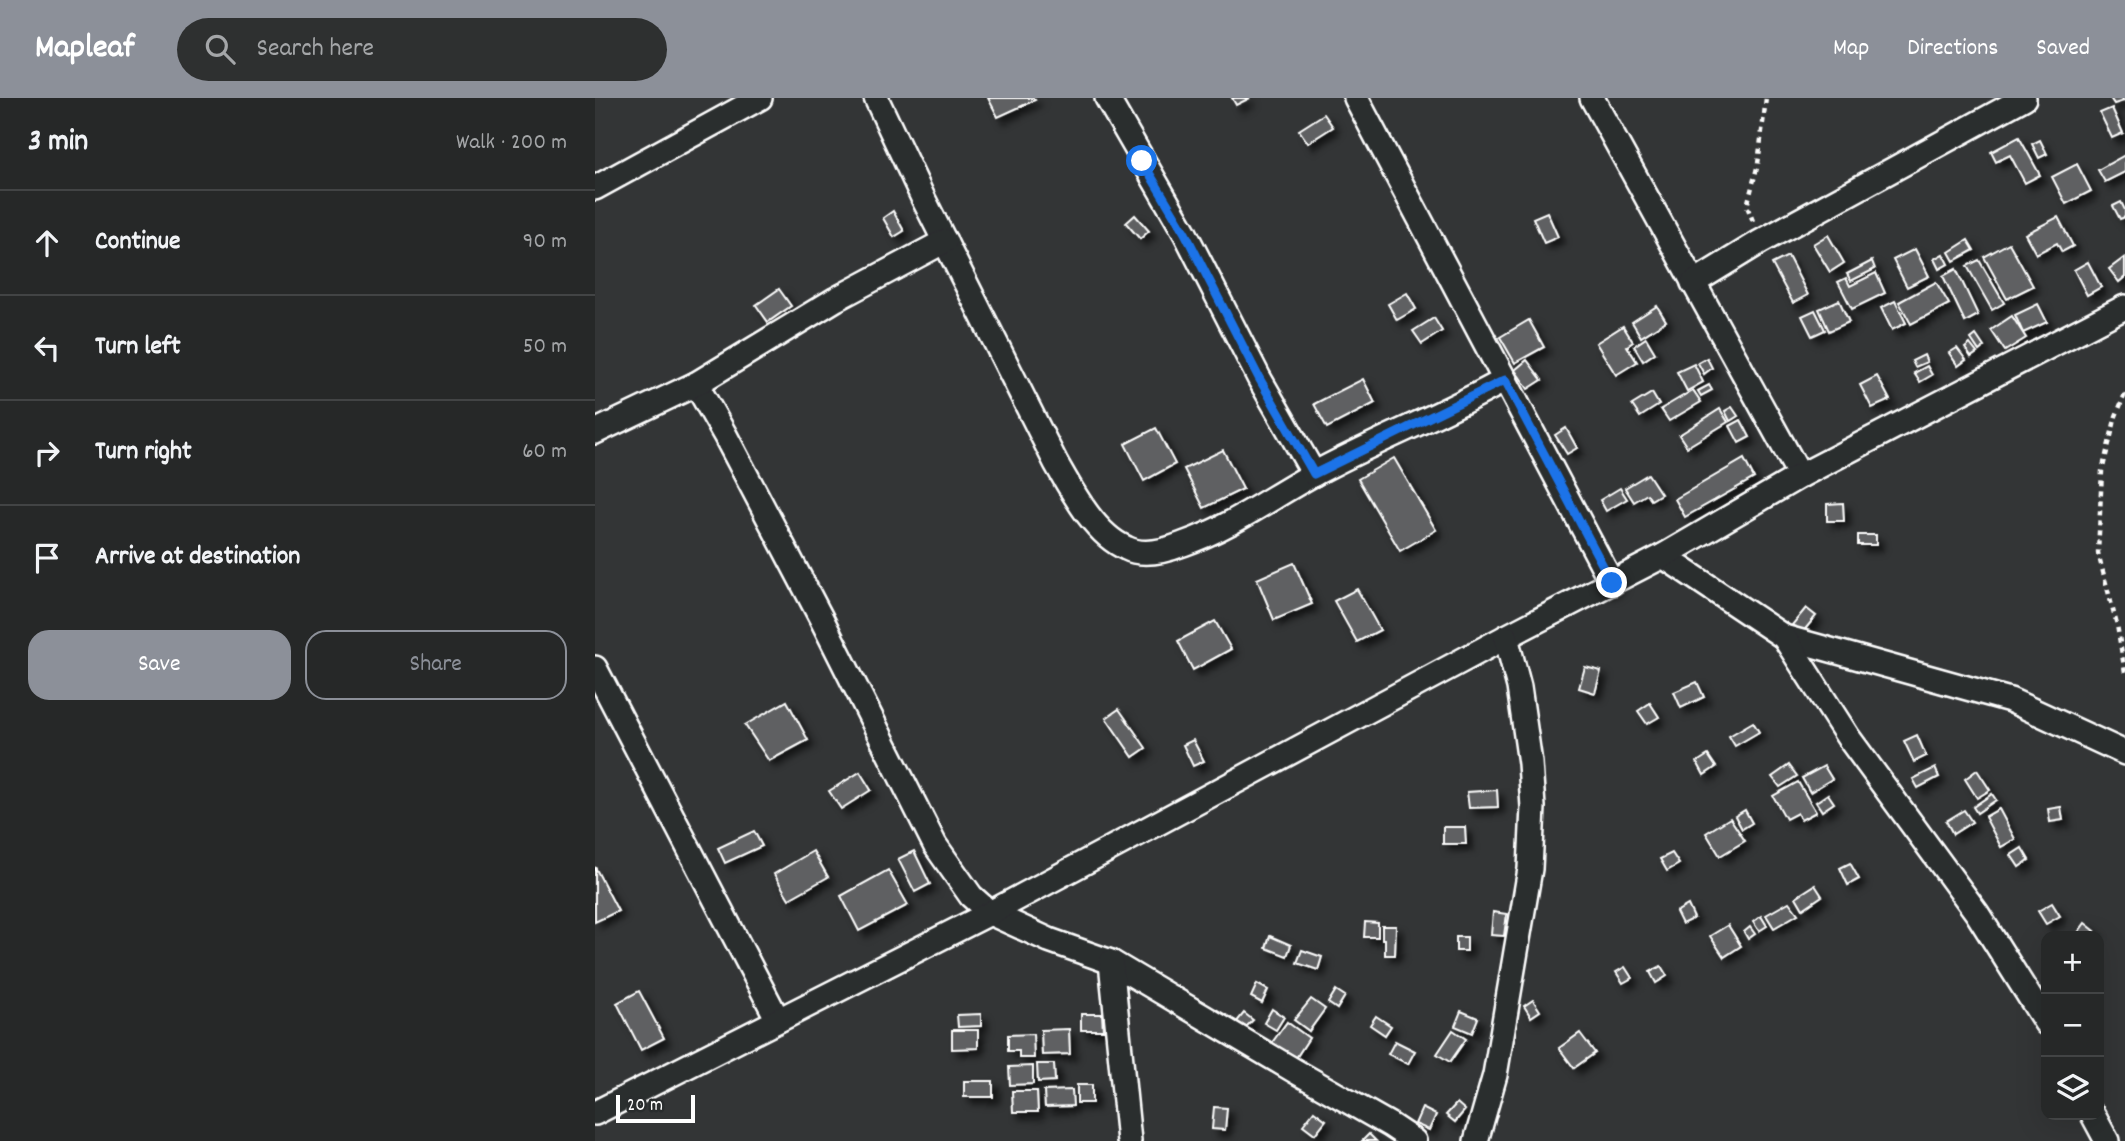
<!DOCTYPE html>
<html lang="en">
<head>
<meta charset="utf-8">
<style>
	:root { --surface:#262828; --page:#2e3030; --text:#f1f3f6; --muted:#a4a6a8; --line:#424445; --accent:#8c9099 }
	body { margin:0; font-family:Dekko,sans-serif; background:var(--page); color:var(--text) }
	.controls { position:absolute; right:21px; bottom:21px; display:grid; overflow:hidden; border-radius:14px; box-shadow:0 7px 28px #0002 }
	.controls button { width:63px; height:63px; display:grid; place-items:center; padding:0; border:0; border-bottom:2px solid var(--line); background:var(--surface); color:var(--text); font:35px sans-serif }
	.scale { position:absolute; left:21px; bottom:18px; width:79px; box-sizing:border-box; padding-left:7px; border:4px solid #fff; border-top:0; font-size:19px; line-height:24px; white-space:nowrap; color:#fff; -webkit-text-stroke:5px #2a2d2e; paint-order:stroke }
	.stop { position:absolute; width:21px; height:21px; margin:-16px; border:5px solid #1a73e8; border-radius:50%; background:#fff }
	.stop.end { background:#1a73e8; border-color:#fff; box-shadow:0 2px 7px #0008 }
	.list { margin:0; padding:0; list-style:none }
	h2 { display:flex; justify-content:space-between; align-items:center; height:91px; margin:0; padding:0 28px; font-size:30px }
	h2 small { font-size:23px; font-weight:400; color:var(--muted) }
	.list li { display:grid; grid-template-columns:46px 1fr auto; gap:21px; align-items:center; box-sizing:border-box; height:105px; padding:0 28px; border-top:2px solid var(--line) }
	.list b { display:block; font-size:26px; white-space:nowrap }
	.list em { font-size:23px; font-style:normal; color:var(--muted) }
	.actions { display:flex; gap:14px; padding:21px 28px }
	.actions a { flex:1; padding:16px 0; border:2px solid var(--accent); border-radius:21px; text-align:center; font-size:24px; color:var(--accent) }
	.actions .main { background:var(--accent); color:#fff }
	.icon { flex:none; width:38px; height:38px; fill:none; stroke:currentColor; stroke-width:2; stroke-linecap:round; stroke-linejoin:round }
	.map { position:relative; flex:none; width:1530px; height:1043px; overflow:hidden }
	header { display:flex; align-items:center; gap:42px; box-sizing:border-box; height:98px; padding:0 35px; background:var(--accent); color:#fff }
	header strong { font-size:33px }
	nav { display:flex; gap:38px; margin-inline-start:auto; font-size:24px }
	.search { width:490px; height:63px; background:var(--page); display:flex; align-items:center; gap:18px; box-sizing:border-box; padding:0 24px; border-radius:38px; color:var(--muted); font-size:26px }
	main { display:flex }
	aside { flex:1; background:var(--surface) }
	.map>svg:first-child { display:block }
	.building { fill:#5f6162; stroke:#fff; stroke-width:2; filter:url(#shadow) }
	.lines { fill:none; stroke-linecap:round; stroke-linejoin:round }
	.minor-casing { stroke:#fff; stroke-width:28 }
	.path { stroke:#fff; stroke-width:4.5; stroke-dasharray:5 5; stroke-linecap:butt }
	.minor { stroke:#2a2d2e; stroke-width:23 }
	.route { stroke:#1a73e8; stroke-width:9 }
</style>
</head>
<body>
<header>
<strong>Mapleaf</strong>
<div class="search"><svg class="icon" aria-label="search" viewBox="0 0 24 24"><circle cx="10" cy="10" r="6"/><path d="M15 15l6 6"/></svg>Search here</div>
<nav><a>Map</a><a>Directions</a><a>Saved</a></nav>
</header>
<main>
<aside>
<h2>3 min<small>Walk · 200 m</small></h2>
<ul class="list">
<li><svg class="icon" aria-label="ahead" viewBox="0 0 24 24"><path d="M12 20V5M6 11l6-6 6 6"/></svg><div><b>Continue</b></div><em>90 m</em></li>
<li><svg class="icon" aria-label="left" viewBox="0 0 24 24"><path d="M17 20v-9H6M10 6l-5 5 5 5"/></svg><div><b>Turn left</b></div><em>50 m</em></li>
<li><svg class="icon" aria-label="right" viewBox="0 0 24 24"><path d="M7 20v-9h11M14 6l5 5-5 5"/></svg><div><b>Turn right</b></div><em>60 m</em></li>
<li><svg class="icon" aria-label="arrive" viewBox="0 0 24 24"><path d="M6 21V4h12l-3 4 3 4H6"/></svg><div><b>Arrive at destination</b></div></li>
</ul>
<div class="actions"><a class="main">Save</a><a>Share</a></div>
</aside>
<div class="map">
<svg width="1530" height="1043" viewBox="0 0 1530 1043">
	<defs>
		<filter id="shadow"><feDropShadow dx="6" dy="6" stdDeviation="3.5" flood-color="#0009"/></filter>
	</defs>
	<rect width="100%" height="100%" fill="#333536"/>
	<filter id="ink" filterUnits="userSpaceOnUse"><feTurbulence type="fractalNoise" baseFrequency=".0143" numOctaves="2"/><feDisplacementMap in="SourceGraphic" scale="14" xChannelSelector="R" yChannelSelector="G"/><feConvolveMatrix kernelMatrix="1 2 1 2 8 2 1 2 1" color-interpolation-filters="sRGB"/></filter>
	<g filter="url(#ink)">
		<g class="building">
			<polygon points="393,0 438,0 440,2 403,19"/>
			<polygon points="637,0 655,0 641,7"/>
			<polygon points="1515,0 1527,0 1529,3 1519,6"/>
			<polygon points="1517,10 1528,35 1517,40 1505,15"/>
			<polygon points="729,16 738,29 713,45 704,32"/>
			<polygon points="1424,39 1445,77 1430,85 1415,57 1401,64 1396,54"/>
			<polygon points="1445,42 1452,56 1444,60 1437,46"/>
			<polygon points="1530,57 1530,74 1510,84 1503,72"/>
			<polygon points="1482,66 1496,93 1471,106 1457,79"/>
			<polygon points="1526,104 1530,112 1530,119 1525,121 1518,108"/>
			<polygon points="298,113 309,133 299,139 288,120"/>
			<polygon points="952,114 963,139 949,145 938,120"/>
			<polygon points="540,117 554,133 545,141 531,125"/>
			<polygon points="1463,119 1478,148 1467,154 1462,145 1441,156 1430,136"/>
			<polygon points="1233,137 1249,165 1235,174 1218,146"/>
			<polygon points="1373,142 1379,152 1359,163 1354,154"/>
			<polygon points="1414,145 1438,188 1412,201 1389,159"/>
			<polygon points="1320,151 1334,178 1312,189 1298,162"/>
			<polygon points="1348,156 1353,166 1344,171 1339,161"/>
			<polygon points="1193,158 1213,197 1198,205 1177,166"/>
			<polygon points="1530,159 1530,179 1524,184 1514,171"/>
			<polygon points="1384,162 1409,205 1397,212 1372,168"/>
			<polygon points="1277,163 1280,171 1256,183 1252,176"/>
			<polygon points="1493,164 1506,189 1492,197 1479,172"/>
			<polygon points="1361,171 1383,217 1370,224 1348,178"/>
			<polygon points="1281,175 1290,195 1257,211 1243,184 1251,180 1255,188"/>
			<polygon points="1341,184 1354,206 1316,226 1304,204"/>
			<polygon points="184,191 196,208 173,224 161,207"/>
			<polygon points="812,195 821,211 802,222 793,206"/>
			<polygon points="1244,202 1254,224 1234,233 1224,211"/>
			<polygon points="1300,203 1311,225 1297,232 1286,210"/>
			<polygon points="1443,206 1452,224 1428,235 1420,217"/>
			<polygon points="1062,208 1071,223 1046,239 1037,224"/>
			<polygon points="1220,212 1230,232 1217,238 1207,218"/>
			<polygon points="1417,218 1431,240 1410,253 1396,232"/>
			<polygon points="839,220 847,233 827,246 818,233"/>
			<polygon points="934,222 949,249 920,265 905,239"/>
			<polygon points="1028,228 1038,244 1032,248 1042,264 1021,277 1001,245"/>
			<polygon points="1381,237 1389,249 1384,253 1376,241"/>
			<polygon points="1051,240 1060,255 1048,263 1039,248"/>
			<polygon points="1375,246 1382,255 1376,259 1370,250"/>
			<polygon points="1362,250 1371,262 1363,268 1354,255"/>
			<polygon points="1329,257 1332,264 1320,269 1317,263"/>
			<polygon points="1112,260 1117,270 1109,276 1103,265"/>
			<polygon points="932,262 947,282 933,291 920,272"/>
			<polygon points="1099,266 1108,284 1092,293 1082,274"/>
			<polygon points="1332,268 1337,277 1325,284 1319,275"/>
			<polygon points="1282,278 1295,302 1277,310 1265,287"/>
			<polygon points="768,281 780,305 732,330 719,306"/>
			<polygon points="1114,287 1117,292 1106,298 1103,293"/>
			<polygon points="1098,292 1106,304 1074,323 1066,311"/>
			<polygon points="1057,295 1064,307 1045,319 1037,307"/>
			<polygon points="1137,309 1143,318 1135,323 1130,313"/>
			<polygon points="1125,311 1133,324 1092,349 1084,337"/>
			<polygon points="1146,322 1155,339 1144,345 1135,328"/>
			<polygon points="561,330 580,366 549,383 530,346"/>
			<polygon points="971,330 982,350 972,356 960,337"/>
			<polygon points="628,352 648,391 609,410 589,371"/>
			<polygon points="799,360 841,432 805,453 763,381"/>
			<polygon points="1149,361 1159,380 1090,419 1080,401"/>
			<polygon points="1053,376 1066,396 1056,402 1052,396 1039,404 1030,390"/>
			<polygon points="1025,390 1032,401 1011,413 1005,402"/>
			<polygon points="1248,405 1249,423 1232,423 1232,406"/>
			<rect x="1263" y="437" width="18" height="10"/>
			<polygon points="699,465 717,506 679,522 662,481"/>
			<polygon points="762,491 785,532 762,544 739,503"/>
			<polygon points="1211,510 1221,518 1207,535 1197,527"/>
			<polygon points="620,523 636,551 598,572 583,543"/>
			<polygon points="990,569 1006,573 1000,595 984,590"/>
			<polygon points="1102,584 1109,599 1086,610 1079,594"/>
			<polygon points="192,603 213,642 174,663 150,627"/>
			<polygon points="1055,605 1064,619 1052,626 1043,613"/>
			<polygon points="524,611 551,650 538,659 511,620"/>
			<polygon points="1158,624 1164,634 1140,648 1134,638"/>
			<polygon points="1322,637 1331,658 1319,664 1309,643"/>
			<polygon points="598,642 609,663 598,668 588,647"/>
			<polygon points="1113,657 1121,669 1109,677 1102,664"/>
			<polygon points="1194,667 1202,678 1185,689 1177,679"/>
			<polygon points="1229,668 1237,681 1215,694 1207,680"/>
			<polygon points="1340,670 1344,679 1323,690 1318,681"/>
			<polygon points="1382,672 1395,692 1382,700 1370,681"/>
			<polygon points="265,674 276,692 246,711 234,693"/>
			<polygon points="1203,684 1221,714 1206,722 1202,715 1191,721 1178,698"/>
			<polygon points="902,692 903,709 874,710 872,694"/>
			<polygon points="1233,696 1239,705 1227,713 1221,704"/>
			<polygon points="1397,696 1401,702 1382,715 1378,709"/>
			<polygon points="1466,709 1468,722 1455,724 1453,711"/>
			<polygon points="1404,711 1420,741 1406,749 1390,719"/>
			<polygon points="1150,712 1157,725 1147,731 1140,718"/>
			<polygon points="1369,712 1377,724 1358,736 1351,723"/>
			<polygon points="1135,720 1150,743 1125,758 1111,735"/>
			<polygon points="848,729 870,729 871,746 848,746"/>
			<polygon points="159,733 167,748 130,765 123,750"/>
			<polygon points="1427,750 1434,762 1424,769 1416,757"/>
			<polygon points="218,753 233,779 194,801 179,776"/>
			<polygon points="319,753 335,786 320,794 303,761"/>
			<polygon points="1077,755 1084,766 1072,773 1065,761"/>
			<polygon points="1255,765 1264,781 1253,787 1245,770"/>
			<polygon points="0,769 23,813 0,824"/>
			<polygon points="293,772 313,807 264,833 246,798"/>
			<polygon points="1220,787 1227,798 1208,811 1201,799"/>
			<polygon points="1194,804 1203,816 1179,830 1171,817"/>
			<polygon points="1457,805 1465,818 1451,826 1443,813"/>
			<polygon points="1093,807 1099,820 1087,826 1081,814"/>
			<polygon points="898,814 912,816 909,838 896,837"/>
			<polygon points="1166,818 1172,828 1164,833 1158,824"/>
			<polygon points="770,824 783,825 783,839 769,839"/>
			<polygon points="1490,825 1500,833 1496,838 1485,838 1482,836"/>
			<polygon points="1133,827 1146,848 1129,859 1115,838"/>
			<polygon points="787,828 801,828 800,857 790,857 790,841 787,841"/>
			<polygon points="1155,829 1160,836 1153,841 1149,834"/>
			<polygon points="675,838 696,847 692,858 671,850"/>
			<rect x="861" y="839" width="11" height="14"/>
			<polygon points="707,852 727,859 723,872 702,865"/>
			<polygon points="1066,868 1072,878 1061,885 1055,874"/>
			<polygon points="1030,869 1037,880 1028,885 1021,874"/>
			<polygon points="662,886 673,892 667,905 656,899"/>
			<polygon points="741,892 750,898 742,911 733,905"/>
			<polygon points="44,893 69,940 46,952 22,905"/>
			<polygon points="716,901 730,911 714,933 699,922"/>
			<polygon points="938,902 945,913 936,919 929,908"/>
			<polygon points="677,911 689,919 681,932 669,925"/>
			<polygon points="866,913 883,920 877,935 860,928"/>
			<polygon points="649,915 658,922 648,932 640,926"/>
			<polygon points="386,916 386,928 363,929 362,917"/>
			<polygon points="486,916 507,916 508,932 486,932"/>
			<polygon points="781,918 796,928 790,937 775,927"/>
			<polygon points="692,924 714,940 699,963 676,946"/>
			<polygon points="474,931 475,956 447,957 446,932"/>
			<polygon points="357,932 383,932 383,950 357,951"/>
			<polygon points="858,932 871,941 855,964 842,956"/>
			<polygon points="985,935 1000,955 979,970 964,950"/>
			<polygon points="438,936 439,960 424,960 424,953 413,953 413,937"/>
			<polygon points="800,943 820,953 813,966 793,956"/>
			<polygon points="442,966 459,966 460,983 443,984"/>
			<polygon points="438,968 438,986 415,987 414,969"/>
			<rect x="369" y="983" width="29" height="16"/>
			<rect x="482" y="987" width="15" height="18"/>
			<polygon points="477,992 478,1008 450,1009 449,993"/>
			<polygon points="417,993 442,993 443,1014 418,1014"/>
			<polygon points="862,1005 870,1012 860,1024 851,1017"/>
			<polygon points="619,1009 632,1010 630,1032 617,1031"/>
			<polygon points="827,1010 841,1017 834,1032 820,1026"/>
			<polygon points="719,1013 731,1022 720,1036 708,1027"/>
			<polygon points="774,1036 781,1043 767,1043"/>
		</g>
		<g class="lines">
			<g class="minor-casing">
				<g id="minor">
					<path d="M 281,0 L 329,102 L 461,365 C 477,393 500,437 531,450 C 548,459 570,453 588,446 C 635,430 675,400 719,376 C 781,342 848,317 910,282"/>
					<polyline points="512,0 590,135 664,280 719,376"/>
					<polyline points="761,0 1017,485"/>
					<polyline points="997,0 1205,378"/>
					<polyline points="0,90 165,0"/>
					<polyline points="1098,185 1165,144 1429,0"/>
					<polyline points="101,286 130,337 226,520 340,747 376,798 395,815 454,842 516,864 700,973 795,1027 819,1043"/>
					<polyline points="0,334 101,286 241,201 350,143"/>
					<polyline points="1068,458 1189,539 1415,602 1530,655"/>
					<polyline points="1189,539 1253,639 1382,815 1451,925"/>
					<polyline points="0,570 183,922"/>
					<polyline points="516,864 534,1043"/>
					<polyline points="0,1015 395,815 911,539 1068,458 1205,378 1530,209"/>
					<polyline points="1498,1017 1512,1043"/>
					<polyline points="881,1043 900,977 935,771 938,709 935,665 924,589 911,539"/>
				</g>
			</g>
			<g class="path">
				<polyline points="1158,123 1152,108 1163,66 1171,0"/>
				<polyline points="1530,296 1521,318 1507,373 1503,455 1522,527 1530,574"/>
			</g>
			<use href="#minor" class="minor"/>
		</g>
	</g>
	<g class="lines" filter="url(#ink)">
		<polyline class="route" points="547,63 590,135 664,280 719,376 910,282 1017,485"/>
	</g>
</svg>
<div class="controls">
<button>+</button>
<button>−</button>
<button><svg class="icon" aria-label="layers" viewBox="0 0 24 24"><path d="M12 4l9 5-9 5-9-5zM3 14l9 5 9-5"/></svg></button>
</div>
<div class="scale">20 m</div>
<div class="stop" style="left:547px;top:63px"></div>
<div class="stop end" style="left:1017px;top:485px"></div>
</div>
</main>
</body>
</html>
